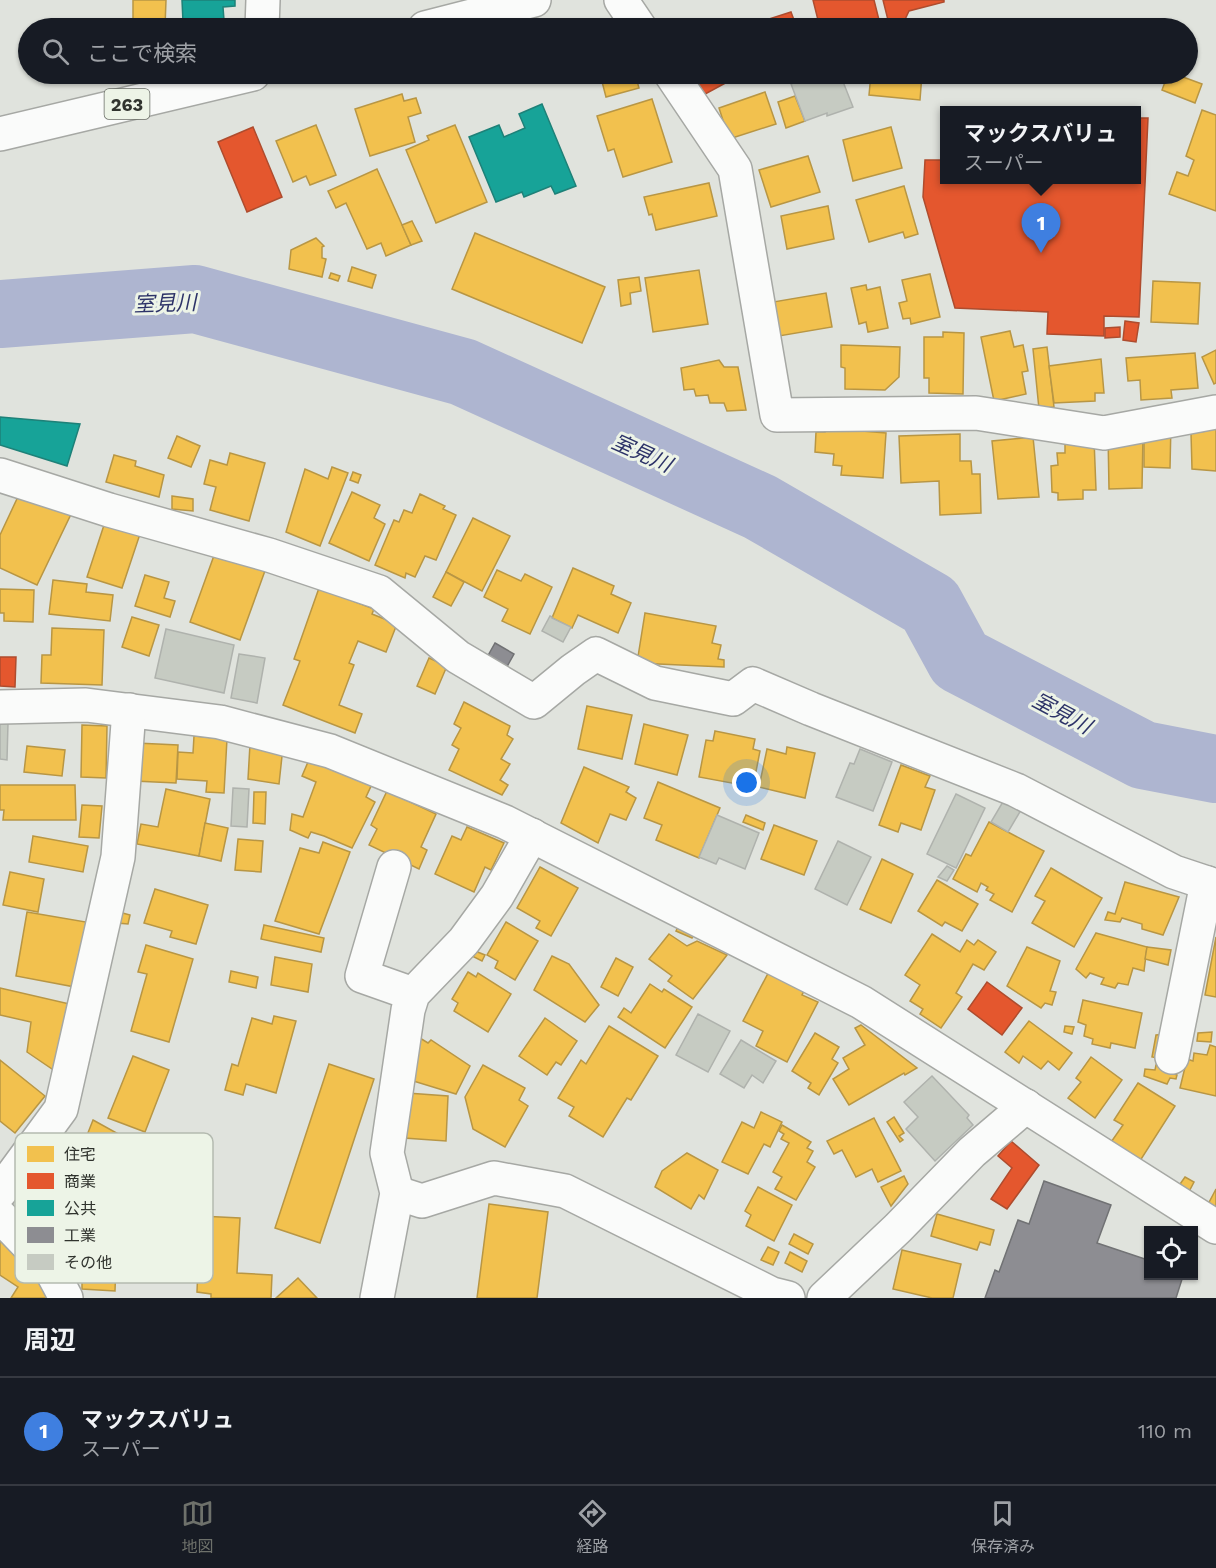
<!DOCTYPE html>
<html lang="ja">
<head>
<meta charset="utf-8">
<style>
	:root { --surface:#171b24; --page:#242831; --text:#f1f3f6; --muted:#9ea1a6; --line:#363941; --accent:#6e716b }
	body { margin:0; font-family:"Work Sans","Noto Sans JP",sans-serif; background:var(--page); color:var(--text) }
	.controls { position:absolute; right:18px; bottom:18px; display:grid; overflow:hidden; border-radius:0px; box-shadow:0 2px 4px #0004 }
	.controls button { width:54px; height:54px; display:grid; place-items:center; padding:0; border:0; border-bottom:2px solid var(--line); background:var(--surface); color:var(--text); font:30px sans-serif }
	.you { position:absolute; left:747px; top:783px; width:21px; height:21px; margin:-15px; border:4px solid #fff; border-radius:50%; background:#1a73e8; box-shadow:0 0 0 9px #1a73e833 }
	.badge { display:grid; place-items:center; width:39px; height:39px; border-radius:50%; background:var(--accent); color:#fff; font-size:20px; font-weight:700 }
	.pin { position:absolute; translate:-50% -50px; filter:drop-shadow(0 2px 3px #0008) }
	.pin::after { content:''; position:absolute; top:32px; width:21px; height:18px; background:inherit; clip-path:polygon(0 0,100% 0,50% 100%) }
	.popup { position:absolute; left:940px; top:106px; width:201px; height:78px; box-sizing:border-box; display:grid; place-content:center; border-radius:0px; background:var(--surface); filter:drop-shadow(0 2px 4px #0005); font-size:20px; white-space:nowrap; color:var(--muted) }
	.popup b { font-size:22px; color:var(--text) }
	.popup::after { content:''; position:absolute; left:50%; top:100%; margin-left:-12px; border:12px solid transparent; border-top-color:var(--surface) }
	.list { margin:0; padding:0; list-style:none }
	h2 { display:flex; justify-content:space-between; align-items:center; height:78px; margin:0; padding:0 24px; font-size:26px }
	h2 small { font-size:20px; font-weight:400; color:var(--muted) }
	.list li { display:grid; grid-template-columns:39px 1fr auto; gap:18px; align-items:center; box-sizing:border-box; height:108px; padding:0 24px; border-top:2px solid var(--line) }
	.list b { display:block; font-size:22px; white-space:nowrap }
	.list p { margin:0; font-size:20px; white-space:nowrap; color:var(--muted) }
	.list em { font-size:20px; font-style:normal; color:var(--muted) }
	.icon { flex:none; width:33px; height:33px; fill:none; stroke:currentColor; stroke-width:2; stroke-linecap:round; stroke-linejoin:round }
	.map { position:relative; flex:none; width:1216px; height:1298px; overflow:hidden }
	.search { position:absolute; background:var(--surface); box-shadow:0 2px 4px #0004; left:18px; right:18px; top:18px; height:66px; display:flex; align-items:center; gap:15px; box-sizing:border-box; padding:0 21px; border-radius:33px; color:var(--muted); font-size:22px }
	.sheet { height:186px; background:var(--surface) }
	nav { display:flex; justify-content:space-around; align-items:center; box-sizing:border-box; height:84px; border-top:2px solid var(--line); background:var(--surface); font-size:16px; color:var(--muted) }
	nav a { display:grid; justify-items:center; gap:3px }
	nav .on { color:var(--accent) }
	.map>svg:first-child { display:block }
	.homes { fill:#f2c14e; stroke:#b89644; stroke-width:1.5 }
	.shops { fill:#e4572e; stroke:#ae4c2e; stroke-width:1.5 }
	.public { fill:#17a398; stroke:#1e8178; stroke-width:1.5 }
	.industry { fill:#8d8d92; stroke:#717274; stroke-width:1.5 }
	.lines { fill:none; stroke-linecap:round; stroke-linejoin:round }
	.river { stroke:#aeb5d0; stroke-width:68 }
	.building { fill:#c6cbc2; stroke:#afb2ad; stroke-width:1.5 }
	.minor-casing { stroke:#a6a8a4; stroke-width:36 }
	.highway-casing { stroke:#a6a8a4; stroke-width:36 }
	.minor { stroke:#fafbfa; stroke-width:33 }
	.highway { stroke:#fafbfa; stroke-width:33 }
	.labels { text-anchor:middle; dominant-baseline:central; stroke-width:6; stroke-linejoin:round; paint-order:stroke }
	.shield { fill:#edf4e7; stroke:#696d66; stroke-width:1.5 }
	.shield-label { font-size:18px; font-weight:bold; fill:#30332e }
	.water-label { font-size:21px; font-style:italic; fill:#2d3368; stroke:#edf4e7 }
	.key { fill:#edf4e7; stroke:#b4bab0; stroke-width:1.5 }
	.key-label { font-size:16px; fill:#30332e }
</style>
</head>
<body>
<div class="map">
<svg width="1216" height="1298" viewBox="0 0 1216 1298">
	<rect width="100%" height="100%" fill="#e0e3dd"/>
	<g class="homes">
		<polygon points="133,0 166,0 165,27 133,27"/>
		<polygon points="600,74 635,74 639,88 606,97"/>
		<polygon points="871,74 922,74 920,100 869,95"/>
		<polygon points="1168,74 1175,74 1202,84 1195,103 1162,90"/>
		<polygon points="765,92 776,124 729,139 719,108"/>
		<polygon points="402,94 404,101 416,98 421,113 408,117 415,142 370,156 355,109"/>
		<polygon points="795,96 805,121 786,128 778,102"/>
		<polygon points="652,99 672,162 623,177 614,149 608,151 597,116"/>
		<polygon points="1202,110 1216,115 1216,211 1169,194 1177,172 1188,176 1194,160 1186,156"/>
		<polygon points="316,125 336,175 310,185 306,176 293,182 276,141"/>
		<polygon points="455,125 487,202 436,223 406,150 429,140 427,136"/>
		<polygon points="891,127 902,168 853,181 843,140"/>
		<polygon points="808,156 820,192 771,207 759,170"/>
		<polygon points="377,169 411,245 386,256 381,243 367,249 346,203 336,208 328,191"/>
		<polygon points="709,183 717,216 656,230 652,214 649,215 644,197"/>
		<polygon points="904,186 918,234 905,238 903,232 869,242 856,200"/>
		<polygon points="828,206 834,239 787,249 781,216"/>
		<polygon points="412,221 422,241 411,245 402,225"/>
		<polygon points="475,233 605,287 582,343 452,289"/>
		<polygon points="316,238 324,246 322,247 322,258 326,259 322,277 289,269 291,250"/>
		<polygon points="352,267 376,275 372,288 348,281"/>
		<polygon points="699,270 708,324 653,332 645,278"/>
		<polygon points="331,273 340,276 338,281 329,278"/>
		<polygon points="930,274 940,317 911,324 910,318 903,319 899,303 907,301 902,280"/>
		<polygon points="639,277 641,291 630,293 631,304 621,306 618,280"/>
		<polygon points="1153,281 1200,283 1198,324 1151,322"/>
		<polygon points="866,285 867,290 880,287 888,328 868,332 866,322 859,324 851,288"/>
		<polygon points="826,293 832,327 779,336 773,302"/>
		<polygon points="1010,331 1014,347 1023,345 1028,371 1022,372 1026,394 994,401 981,337"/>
		<polygon points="943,332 964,333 963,394 929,393 929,378 924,378 924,337 943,337"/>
		<polygon points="841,345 900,347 899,377 885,390 845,389 845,368 841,367"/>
		<polygon points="1047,347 1054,407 1039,409 1033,349"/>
		<polygon points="1216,350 1216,383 1214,384 1202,357"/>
		<polygon points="1195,353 1198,388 1171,390 1172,398 1141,400 1140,380 1128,381 1126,358"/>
		<polygon points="1101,359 1104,393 1095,393 1095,401 1054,403 1049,366"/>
		<polygon points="719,360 724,367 738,367 746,410 727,411 724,403 710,403 708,395 696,396 694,389 684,390 681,368"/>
		<polygon points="1206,418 1216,419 1216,471 1192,469 1191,433 1206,431"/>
		<polygon points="1171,423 1170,468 1144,467 1144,429"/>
		<polygon points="825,428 886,433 883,478 841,475 842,466 833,465 834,454 815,452 816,432 825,432"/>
		<polygon points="960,434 960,461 971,461 972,474 980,474 981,513 940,515 939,481 901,483 899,436"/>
		<polygon points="1108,434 1143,435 1142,488 1109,489"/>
		<polygon points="177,436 200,446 191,467 168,458"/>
		<polygon points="1033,437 1039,497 998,499 992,441"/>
		<polygon points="1094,439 1096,490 1083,490 1083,499 1058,500 1058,493 1052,492 1051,466 1058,465 1057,453 1065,453 1065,441"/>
		<polygon points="230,453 265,463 249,521 210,510 216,487 204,484 210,460 227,465"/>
		<polygon points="114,455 136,461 135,466 164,475 159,497 106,482"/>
		<polygon points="332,467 348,473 320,546 286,532 305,469 328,479"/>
		<polygon points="353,472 361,475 358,483 350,480"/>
		<polygon points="23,486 73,510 37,585 0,568 0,535"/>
		<polygon points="352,492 380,505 374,518 385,524 369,561 329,543"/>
		<polygon points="420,494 445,506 443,509 456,515 436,560 425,556 415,577 406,573 405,578 375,565 394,520 399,522 404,510 412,513"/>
		<polygon points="172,496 193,499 193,511 172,509"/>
		<polygon points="473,518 510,536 482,591 446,572"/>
		<polygon points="106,519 141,531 122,588 87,577"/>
		<polygon points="216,550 266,568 240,640 190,622"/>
		<polygon points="573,568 614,586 611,594 631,603 618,633 578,615 572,628 552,618"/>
		<polygon points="497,570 521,581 525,574 552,587 530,634 502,621 508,609 484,597"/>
		<polygon points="446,572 464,582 451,606 433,597"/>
		<polygon points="145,575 169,582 164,598 175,601 170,617 135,606"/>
		<polygon points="53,580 87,584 86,592 113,595 110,621 49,614"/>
		<polygon points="319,588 374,609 372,614 397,624 386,652 358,641 349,663 354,665 339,705 362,714 355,733 283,705 300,661 294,659"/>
		<polygon points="0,589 34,590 33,622 4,621 4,613 0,613"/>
		<polygon points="645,613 716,626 712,643 721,645 718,659 724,660 724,667 637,663"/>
		<polygon points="132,617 159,625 149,656 122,647"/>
		<polygon points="52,628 104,630 102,685 41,683 42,655 51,655"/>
		<polygon points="429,658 447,666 435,694 417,686"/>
		<polygon points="464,702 510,726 507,735 513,739 501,759 510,764 500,780 508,785 502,795 449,770 459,749 452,745 461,728 454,724"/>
		<polygon points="587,706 632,715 622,759 578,749"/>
		<polygon points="644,724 688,735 677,775 635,764"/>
		<polygon points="82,725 107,726 106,778 81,777"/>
		<polygon points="715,731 755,739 753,749 760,751 753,787 699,777 706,740 713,741"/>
		<polygon points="194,736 227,739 224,793 206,792 207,781 177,779 178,752 193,753"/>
		<polygon points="136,743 178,745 176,783 134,781"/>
		<polygon points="250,744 283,747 279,784 248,779"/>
		<polygon points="27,746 65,750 62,776 24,772"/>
		<polygon points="787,747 815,753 805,798 759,787 767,749 786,754"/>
		<polygon points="311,755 372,784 366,797 375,802 352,848 324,836 311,832 308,838 290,830 292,814 303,817 316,782 302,776"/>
		<polygon points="901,765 930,776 925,787 935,790 921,830 901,823 898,832 879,825"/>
		<polygon points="584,767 629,787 626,792 636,798 626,820 610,814 598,843 561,823"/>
		<polygon points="658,782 720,808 699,858 656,840 662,825 644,818"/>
		<polygon points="0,785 75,785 76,820 3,820 4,810 0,810"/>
		<polygon points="166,789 210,799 199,856 137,844 141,824 158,827"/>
		<polygon points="387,791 436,814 421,847 427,850 419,869 369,845 377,829 371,825"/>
		<polygon points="254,792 266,792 265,824 253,823"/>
		<polygon points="82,805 102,806 99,838 79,837"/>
		<polygon points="746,815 765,823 763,830 743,822"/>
		<polygon points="989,822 1044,851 1012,912 990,900 994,894 986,890 988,887 981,883 977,892 953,879 966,854 971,856"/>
		<polygon points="205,823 228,828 221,861 199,856"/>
		<polygon points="774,825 817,841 804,875 761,859"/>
		<polygon points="467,827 504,843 491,870 485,867 474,892 435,874 452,836 461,840"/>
		<polygon points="33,836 88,846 83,872 29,862"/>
		<polygon points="238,839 263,841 261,872 235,870"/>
		<polygon points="323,842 350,852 319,934 275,921 300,848 319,853"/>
		<polygon points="882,859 913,874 891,923 860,909"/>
		<polygon points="540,867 578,888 551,936 536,928 540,921 517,908"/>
		<polygon points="1051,868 1102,898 1074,947 1032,923 1045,901 1035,896"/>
		<polygon points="10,872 44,879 38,912 3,905"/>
		<polygon points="937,880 978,904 962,931 945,922 942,926 918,911"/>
		<polygon points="1125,882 1179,897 1163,935 1142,929 1142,924 1122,918 1120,922 1105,920 1108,912 1115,914"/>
		<polygon points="155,889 208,905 196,944 170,937 172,931 144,923"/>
		<polygon points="27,912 86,922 75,987 16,976"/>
		<polygon points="119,912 130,915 128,924 117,923"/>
		<polygon points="681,920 697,927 692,938 676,931"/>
		<polygon points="506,922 538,941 515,980 495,968 498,961 487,955"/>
		<polygon points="264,925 324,938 321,952 261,939"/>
		<polygon points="1096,933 1147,947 1144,971 1133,968 1128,985 1118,983 1115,988 1101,984 1104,978 1090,973 1086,978 1076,969"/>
		<polygon points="669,934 687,946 697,941 727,955 693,999 668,981 672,976 649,959"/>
		<polygon points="932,934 960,952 967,940 974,945 978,940 996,952 984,970 973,964 956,993 962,997 941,1028 920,1014 923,1009 910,1001 920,985 905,975"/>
		<polygon points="1216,937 1216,997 1205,995"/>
		<polygon points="146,945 193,959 169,1042 131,1031 147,974 138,972"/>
		<polygon points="1027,947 1060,961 1050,991 1056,992 1052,1005 1045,1003 1041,1008 1007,986"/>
		<polygon points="1147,947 1171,950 1168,965 1145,959"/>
		<polygon points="475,951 485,955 482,961 472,956"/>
		<polygon points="552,956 569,964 599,1005 585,1022 534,990"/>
		<polygon points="275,957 312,964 308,992 271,985"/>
		<polygon points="616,958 633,967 618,996 601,987"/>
		<polygon points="775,960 810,979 802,995 818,1002 787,1062 756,1046 763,1031 743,1021"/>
		<polygon points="231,971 258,977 256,988 229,982"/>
		<polygon points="468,972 476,977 478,973 511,994 488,1032 454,1011 458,1003 452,999"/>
		<polygon points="650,984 662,992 664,989 692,1007 665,1048 618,1017 624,1008 631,1013"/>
		<polygon points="0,988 74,1005 58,1073 27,1052 31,1022 0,1015"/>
		<polygon points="1083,1000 1142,1013 1135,1048 1111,1043 1110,1048 1092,1044 1093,1039 1084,1036 1086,1025 1078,1022"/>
		<polygon points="274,1016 296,1021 276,1093 246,1084 243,1095 225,1090 232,1064 238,1066 252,1018 272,1024"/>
		<polygon points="545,1018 577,1041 561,1065 556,1062 547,1075 519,1056"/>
		<polygon points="1029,1021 1072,1053 1059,1070 1048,1061 1041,1069 1023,1056 1019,1063 1005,1052"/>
		<polygon points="861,1025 917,1068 905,1075 904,1073 849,1105 833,1079 849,1069 843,1058 865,1045 855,1028"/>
		<polygon points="609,1026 658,1056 631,1100 627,1098 603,1137 569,1116 574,1107 558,1098 581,1060 586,1064"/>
		<polygon points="1065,1026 1074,1027 1072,1034 1064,1032"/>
		<polygon points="1212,1032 1211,1042 1197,1041 1198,1033"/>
		<polygon points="815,1033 839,1047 832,1059 838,1063 819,1095 808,1088 811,1083 792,1071"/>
		<polygon points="1168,1034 1163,1059 1152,1057 1156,1035"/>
		<polygon points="415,1035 428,1043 431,1040 470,1066 456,1094 410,1080"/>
		<polygon points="1210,1045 1216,1047 1216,1096 1180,1088 1187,1059 1193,1061 1194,1053 1207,1055"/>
		<polygon points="133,1056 169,1070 145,1132 108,1118"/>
		<polygon points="1091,1057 1122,1080 1095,1118 1068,1098 1081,1082 1076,1078"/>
		<polygon points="0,1060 45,1096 15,1133 0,1121"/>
		<polygon points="329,1064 374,1079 320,1243 275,1228"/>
		<polygon points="483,1065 525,1088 519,1100 528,1106 505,1147 473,1129 465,1097"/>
		<polygon points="1156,1065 1175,1067 1172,1073 1177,1075 1176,1079 1170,1078 1167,1084 1144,1076 1145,1069 1155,1070"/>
		<polygon points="1138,1083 1175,1106 1138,1164 1109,1145 1123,1125 1114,1120"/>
		<polygon points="407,1093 448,1096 446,1141 404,1138"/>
		<polygon points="761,1112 782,1122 770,1147 764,1144 748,1174 722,1162 742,1122 754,1128"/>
		<polygon points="894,1117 904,1133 899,1136 903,1140 900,1142 887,1122"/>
		<polygon points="874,1118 901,1171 878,1182 872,1169 856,1177 842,1150 834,1154 827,1141"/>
		<polygon points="93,1120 133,1142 112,1196 69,1181"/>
		<polygon points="782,1125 811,1142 807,1148 813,1151 807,1162 815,1167 796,1200 775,1189 782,1177 773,1172 789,1143 781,1139 784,1134 779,1131"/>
		<polygon points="687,1153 718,1170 704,1199 699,1195 691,1209 655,1187 662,1171"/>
		<polygon points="43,1162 76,1164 69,1181 41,1180"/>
		<polygon points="162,1170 194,1200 168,1227 126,1192 150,1171 156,1176"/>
		<polygon points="904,1176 908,1184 891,1206 881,1187"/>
		<polygon points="1185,1177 1194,1182 1184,1201 1173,1194"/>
		<polygon points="758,1187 792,1205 774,1241 746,1226 751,1215 745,1211"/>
		<polygon points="41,1188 65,1191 66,1199 118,1203 115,1291 82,1289 82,1272 73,1271 70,1253 61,1252 61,1211 40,1208"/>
		<polygon points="1216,1189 1216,1218 1204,1212"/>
		<polygon points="489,1204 548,1212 537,1298 477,1298"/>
		<polygon points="937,1214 994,1230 990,1245 980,1242 977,1250 931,1236"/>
		<polygon points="200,1216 240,1218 237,1273 272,1275 271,1298 211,1298 211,1294 197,1292"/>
		<polygon points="794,1234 813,1244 808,1254 789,1244"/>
		<polygon points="4,1235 32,1255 24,1267 59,1291 54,1298 11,1298 18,1287 0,1275 0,1240"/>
		<polygon points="768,1247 779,1252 773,1265 761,1260"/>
		<polygon points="902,1250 961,1264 953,1298 932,1298 893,1289"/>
		<polygon points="790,1252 807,1261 802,1272 785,1263"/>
		<polygon points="298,1278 317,1298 276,1298"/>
	</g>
	<g class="shops">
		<polygon points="813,0 874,0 881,28 820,28"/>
		<polygon points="883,0 944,0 944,2 909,11 901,28 890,28"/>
		<polygon points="791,12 797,28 741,28"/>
		<polygon points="721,19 727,28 703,28"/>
		<polygon points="682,74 742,74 696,99"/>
		<polygon points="754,74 771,74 755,79"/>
		<polygon points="1137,118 1148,118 1139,317 1104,316 1104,336 1047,334 1048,312 955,308 923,197 925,160 945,160 945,180 1137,180"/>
		<polygon points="253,127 282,197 247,212 218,142"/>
		<polygon points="1125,321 1139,323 1136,342 1123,340"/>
		<polygon points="1120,327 1120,337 1105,338 1105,328"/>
		<polygon points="0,657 16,657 15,687 0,686"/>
		<polygon points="987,982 1022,1008 1002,1035 968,1009"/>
		<polygon points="1011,1141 1039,1165 1007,1209 991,1199 1012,1168 998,1156"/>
	</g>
	<g class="public">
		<polygon points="182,0 235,0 235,6 223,7 224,20 183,22"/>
		<polygon points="542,104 576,186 555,194 551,186 524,197 522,192 496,202 469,137 499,125 504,137 525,128 519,114"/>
		<polygon points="0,417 80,424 67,466 0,445"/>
	</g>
	<g class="industry">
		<polygon points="65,19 66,25 88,19 90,25 98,23 99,28 44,28 43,25"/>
		<polygon points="495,643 514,654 504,672 485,661"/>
		<polygon points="1044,1181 1111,1205 1097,1243 1148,1260 1148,1276 1183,1276 1176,1298 985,1298 995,1270 999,1272 1018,1220 1029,1224"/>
	</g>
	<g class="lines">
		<polyline class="river" points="0,314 195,299 463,372 760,507 930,605 960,660 1143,755 1216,769"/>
	</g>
	<g class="building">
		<polygon points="816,74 840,74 853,107 827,116 827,113 805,121 791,84"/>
		<polygon points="550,616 552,617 552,618 571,627 563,642 542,631"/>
		<polygon points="166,629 234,645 224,693 155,678"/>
		<polygon points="239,654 265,658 257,703 231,698"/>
		<polygon points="0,723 8,723 7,760 0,759"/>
		<polygon points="860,749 892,762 873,811 836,797 850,763 854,764"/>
		<polygon points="233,788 249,789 247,827 231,826"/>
		<polygon points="956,794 985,808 956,868 927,854"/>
		<polygon points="1004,800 1021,810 1008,832 991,822"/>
		<polygon points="717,815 759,833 745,869 719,858 716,864 699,857"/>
		<polygon points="838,841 871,857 847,905 815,889"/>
		<polygon points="947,866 954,870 947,881 938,877"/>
		<polygon points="698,1014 730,1031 708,1072 676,1055"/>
		<polygon points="741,1040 776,1061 763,1083 752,1075 744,1088 720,1074"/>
		<polygon points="932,1076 969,1115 967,1118 973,1125 935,1161 906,1129 918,1117 904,1102"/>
	</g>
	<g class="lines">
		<g class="minor-casing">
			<g id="minor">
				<polyline points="621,0 640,28"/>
				<polyline points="262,28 263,0"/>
				<polyline points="671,74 735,169 777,415 976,413 1104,433 1216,412"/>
				<polyline points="0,475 109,510 269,555 379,592 458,657 534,702 573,670 596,654 655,683 733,699 753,684 811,709 1016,790 1174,872 1216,886"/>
				<polyline points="0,707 86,705 220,722 330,751 505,822 861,1002 1216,1227"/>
				<polyline points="394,867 362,976 413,994"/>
				<polyline points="1172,1057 1207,883"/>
				<polyline points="0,1192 61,1109 118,857 129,710"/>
				<polyline points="397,1193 422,1201 494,1178 565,1191 772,1294 788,1298"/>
				<polyline points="0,1216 50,1268 66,1298"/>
				<polyline points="377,1298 397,1193 387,1153 408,1010 413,994 464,941 497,896 532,835"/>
				<polyline points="824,1298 898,1228 972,1152 1026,1106"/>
			</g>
		</g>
		<g class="highway-casing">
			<g id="highway">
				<polyline points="425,28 534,0"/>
				<polyline points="0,134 253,74"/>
			</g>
		</g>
		<use href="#minor" class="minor"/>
		<use href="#highway" class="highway"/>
	</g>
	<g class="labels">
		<rect class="shield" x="104.5" y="89" width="45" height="30" rx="4.5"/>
		<g class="shield-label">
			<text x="127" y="104">263</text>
		</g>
		<g class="water-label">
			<text transform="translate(165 303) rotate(-2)">室見川</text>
			<text transform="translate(642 453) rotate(24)">室見川</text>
			<text transform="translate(1062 713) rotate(28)">室見川</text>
		</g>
	</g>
	<rect x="15" y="1133" width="198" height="150" rx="9" class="key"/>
	<rect x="27" y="1146" width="27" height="16" fill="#f2c14e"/>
	<rect x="27" y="1173" width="27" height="16" fill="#e4572e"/>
	<rect x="27" y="1200" width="27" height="16" fill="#17a398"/>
	<rect x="27" y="1227" width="27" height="16" fill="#8d8d92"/>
	<rect x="27" y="1254" width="27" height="16" fill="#c6cbc2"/>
	<g class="key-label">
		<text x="64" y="1160">住宅</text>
		<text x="64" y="1187">商業</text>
		<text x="64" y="1214">公共</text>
		<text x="64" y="1241">工業</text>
		<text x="64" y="1268">その他</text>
	</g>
</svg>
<div class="controls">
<button><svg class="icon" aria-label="locate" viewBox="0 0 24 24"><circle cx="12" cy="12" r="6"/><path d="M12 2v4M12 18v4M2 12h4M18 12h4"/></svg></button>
</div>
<div class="you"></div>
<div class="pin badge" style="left:1041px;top:253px;background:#3f7fe0">1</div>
<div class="popup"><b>マックスバリュ</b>スーパー</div>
<div class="search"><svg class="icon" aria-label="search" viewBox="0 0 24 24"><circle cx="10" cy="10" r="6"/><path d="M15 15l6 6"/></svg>ここで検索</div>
</div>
<section class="sheet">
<h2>周辺<small></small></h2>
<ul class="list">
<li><span class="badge" style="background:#3f7fe0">1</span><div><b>マックスバリュ</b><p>スーパー</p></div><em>110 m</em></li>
</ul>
</section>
<nav>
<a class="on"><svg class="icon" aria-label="map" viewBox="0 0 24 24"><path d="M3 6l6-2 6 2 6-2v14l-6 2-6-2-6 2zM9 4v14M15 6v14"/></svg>地図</a>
<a><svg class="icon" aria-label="directions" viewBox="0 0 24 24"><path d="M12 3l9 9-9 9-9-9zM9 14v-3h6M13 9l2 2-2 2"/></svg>経路</a>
<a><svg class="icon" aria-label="saved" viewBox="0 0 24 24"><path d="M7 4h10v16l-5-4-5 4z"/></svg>保存済み</a>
</nav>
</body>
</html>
